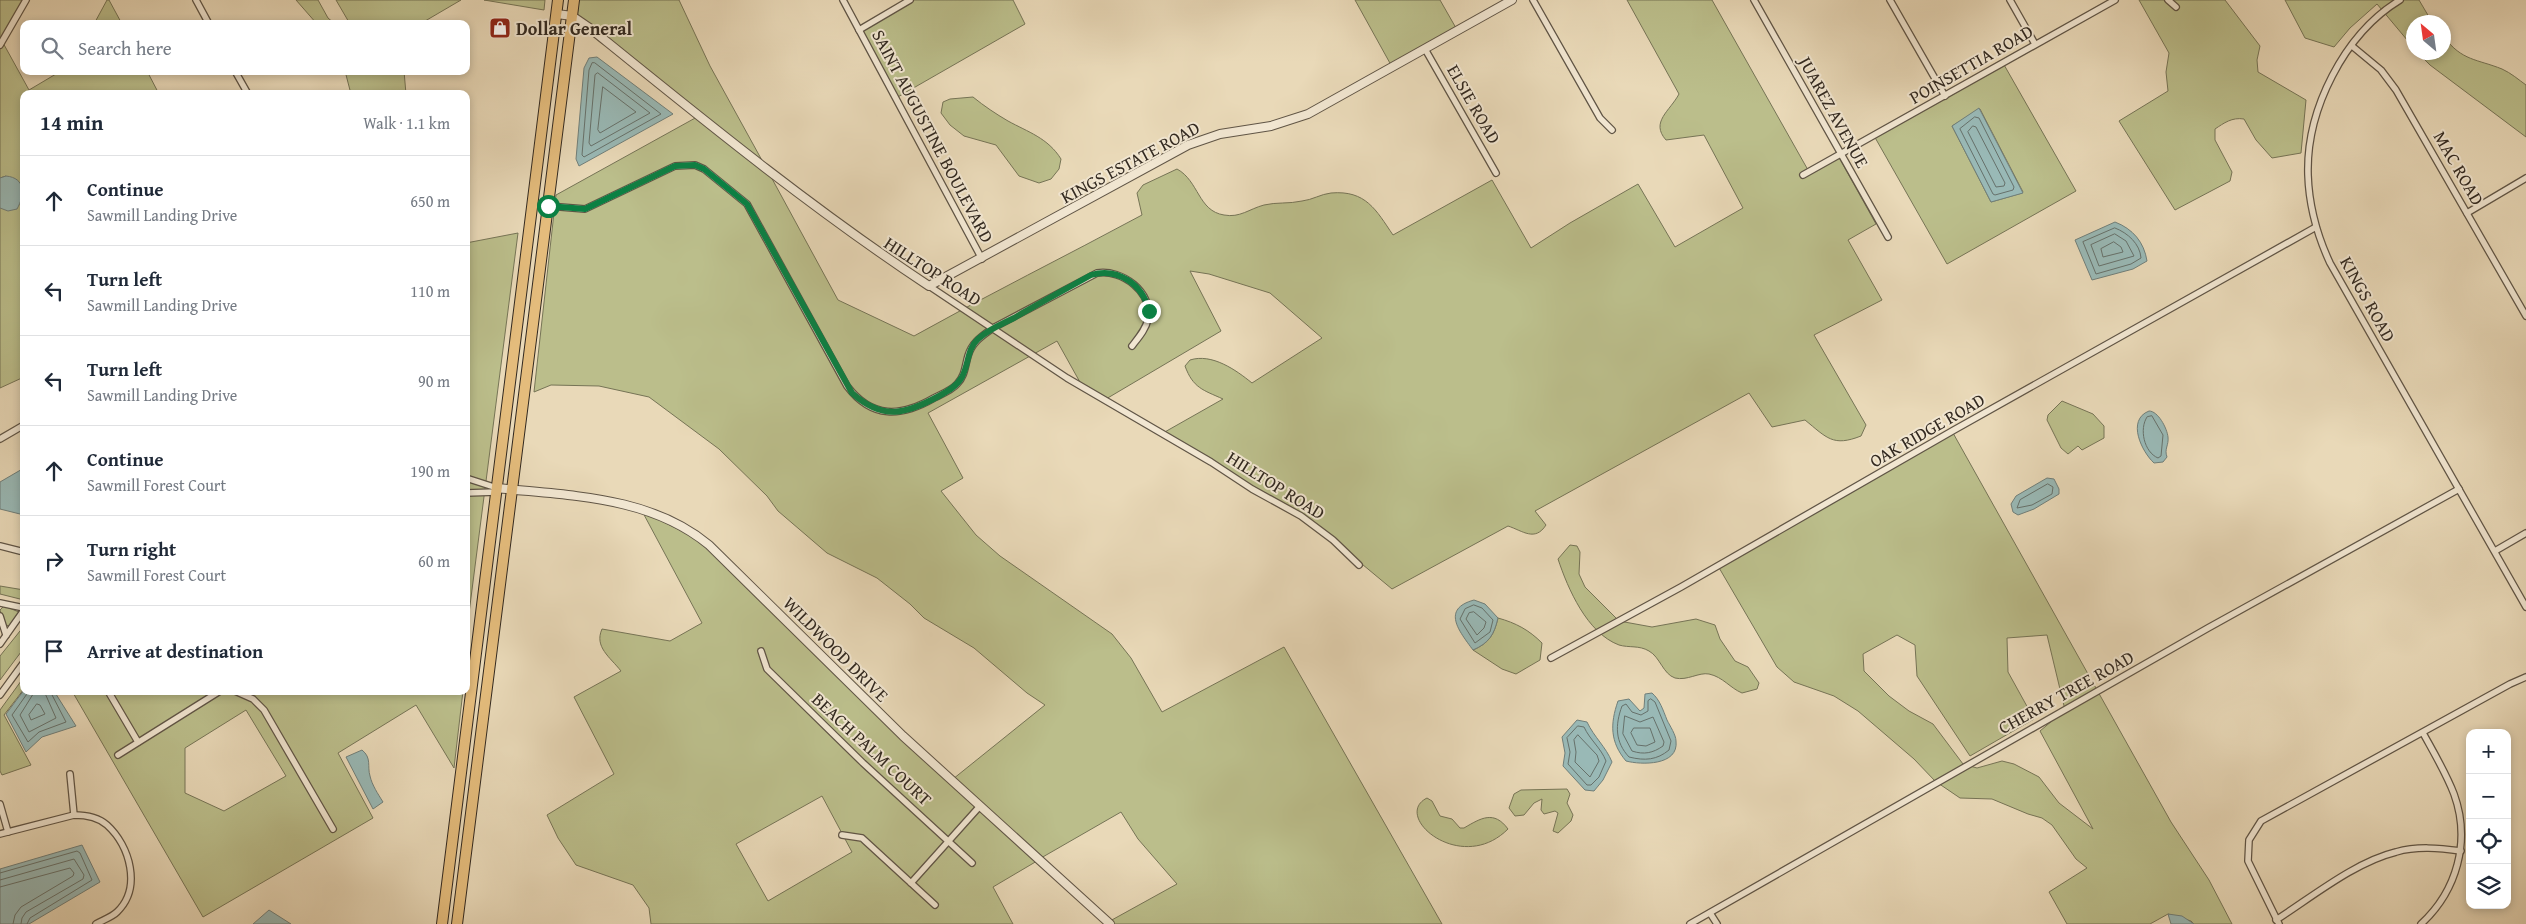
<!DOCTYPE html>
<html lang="en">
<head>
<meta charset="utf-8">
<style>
	:root { --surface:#fff; --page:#f6f6f7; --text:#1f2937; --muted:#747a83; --line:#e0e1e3 }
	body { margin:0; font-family:"Gentium Book Plus",serif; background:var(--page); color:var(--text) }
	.controls { position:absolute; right:15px; bottom:15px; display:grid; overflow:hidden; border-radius:10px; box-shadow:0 2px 8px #0003 }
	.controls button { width:45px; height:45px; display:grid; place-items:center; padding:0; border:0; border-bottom:1px solid var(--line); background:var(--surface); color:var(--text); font:25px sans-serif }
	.compass { position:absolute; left:2406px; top:15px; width:45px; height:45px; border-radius:50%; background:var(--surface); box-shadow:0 2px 8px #0003; rotate:331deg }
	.stop { position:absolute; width:15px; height:15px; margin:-11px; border:4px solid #0b8043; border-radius:50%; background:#fff }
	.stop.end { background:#0b8043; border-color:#fff; box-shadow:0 1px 5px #0008 }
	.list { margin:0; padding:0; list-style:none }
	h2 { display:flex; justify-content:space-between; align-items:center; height:65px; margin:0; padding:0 20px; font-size:21px }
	h2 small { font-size:16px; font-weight:400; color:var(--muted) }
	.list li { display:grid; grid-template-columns:32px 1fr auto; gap:15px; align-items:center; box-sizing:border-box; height:90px; padding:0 20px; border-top:1px solid var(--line) }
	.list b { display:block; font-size:19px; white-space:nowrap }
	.list p { margin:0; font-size:16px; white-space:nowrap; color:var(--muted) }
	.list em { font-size:16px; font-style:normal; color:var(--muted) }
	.icon { flex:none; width:28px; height:28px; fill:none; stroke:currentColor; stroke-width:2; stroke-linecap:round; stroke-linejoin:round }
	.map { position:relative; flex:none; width:2526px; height:924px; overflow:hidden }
	.search { position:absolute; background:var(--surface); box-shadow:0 2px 8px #0003; left:20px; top:20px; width:450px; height:55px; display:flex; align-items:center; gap:12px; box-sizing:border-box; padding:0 18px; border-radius:10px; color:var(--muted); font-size:19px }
	.panel { position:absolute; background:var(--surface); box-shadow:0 2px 8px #0003; left:20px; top:90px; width:450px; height:605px; border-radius:10px }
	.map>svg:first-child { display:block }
	.green { fill:#bbbe8b; stroke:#767456; fill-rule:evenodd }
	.water { fill:#99b9b6; stroke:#707f7a }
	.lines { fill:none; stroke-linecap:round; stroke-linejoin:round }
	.shore { stroke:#66716b; stroke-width:1 }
	.minor-casing { stroke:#605546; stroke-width:8 }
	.tertiary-casing { stroke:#605546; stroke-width:10 }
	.trunk-casing { stroke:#322920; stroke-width:12 }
	.minor { stroke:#f1e6d1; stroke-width:5.5 }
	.tertiary { stroke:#f1e6d1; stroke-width:8 }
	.trunk { stroke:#e4bc7c; stroke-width:10 }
	.route { stroke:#0b8043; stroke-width:6 }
	.labels { text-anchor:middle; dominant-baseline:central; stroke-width:4; stroke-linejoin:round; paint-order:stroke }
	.poi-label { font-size:18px; font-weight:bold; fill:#322920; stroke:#f1e6d1; text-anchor:start }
	.street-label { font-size:18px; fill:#322920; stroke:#f1e6d1 }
</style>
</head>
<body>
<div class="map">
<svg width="2526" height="924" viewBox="0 0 2526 924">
	<rect width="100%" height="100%" fill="#e9d9b8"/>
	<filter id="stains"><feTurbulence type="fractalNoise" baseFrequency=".004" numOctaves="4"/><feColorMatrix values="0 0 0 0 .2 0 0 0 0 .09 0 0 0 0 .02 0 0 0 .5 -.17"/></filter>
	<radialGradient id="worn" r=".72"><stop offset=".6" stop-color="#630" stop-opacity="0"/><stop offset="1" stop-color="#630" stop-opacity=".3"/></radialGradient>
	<g class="green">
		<polygon points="0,0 21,0 23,4 2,41 29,90 61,71 147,71 159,94 24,94 24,377 0,388 0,208 6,176 0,178"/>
		<polygon points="107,0 109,0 122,24 94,24"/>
		<polygon points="296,0 318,0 328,18 335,24 317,24"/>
		<polygon points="336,0 461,0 420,24 350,24"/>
		<polygon points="484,0 545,0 544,10"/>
		<polygon points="579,0 679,0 710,66 764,164 577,16"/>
		<polygon points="906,0 1013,0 1025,24 896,98 859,27"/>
		<polygon points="1355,0 1440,0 1456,28 1391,65"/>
		<path d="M 1627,0 L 1712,0 L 1808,170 L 1837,154 L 1876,224 L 1848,240 L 1882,300 L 1814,335 L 1866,425 L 1861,436 C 1833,447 1827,438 1805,420 L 1772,427 L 1749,393 L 1535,511 L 1546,525 C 1535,542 1523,531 1508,526 L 1392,589 L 1309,520 L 1163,433 L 1223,399 C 1203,390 1193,388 1185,366 L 1190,360 C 1212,353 1236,370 1252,383 L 1322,338 L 1270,293 L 1209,274 L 1190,271 L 1221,331 L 1106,399 L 1081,384 L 1057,341 L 928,413 L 963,478 L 941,491 L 976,535 L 1000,556 L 1112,634 L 1131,658 L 1162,712 L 1284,647 L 1442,924 L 1114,924 L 1110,921 L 1177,884 L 1138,839 L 1121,812 L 1041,858 L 953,779 L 1045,705 L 1027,693 L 974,648 L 924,618 L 910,604 L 877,578 L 827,553 L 778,511 L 767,496 L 719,449 L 649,397 L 599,386 L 551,385 L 534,392 L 556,195 L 697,117 L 770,175 L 838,300 L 914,336 C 989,294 1066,256 1142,215 L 1137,193 L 1143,185 L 1177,169 C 1199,181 1198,211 1224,215 C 1240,218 1249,209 1264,205 C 1276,202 1289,204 1302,201 C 1312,200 1321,194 1331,193 C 1366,190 1376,210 1393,235 L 1492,180 L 1531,248 L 1570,223 L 1638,184 L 1675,247 L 1743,208 L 1704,135 L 1666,140 C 1650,122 1670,111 1679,94 Z"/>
		<path d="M 2139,0 L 2225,0 L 2260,46 L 2257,60 L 2258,72 L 2306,100 L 2301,153 L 2272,158 L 2256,140 L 2244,119 C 2232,117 2224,123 2215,129 L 2215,140 L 2232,172 L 2230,181 L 2175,210 L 2119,121 L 2168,91 L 2166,72 L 2169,53 Z"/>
		<polygon points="2285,0 2419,0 2432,22 2414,22 2413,47 2377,4 2350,28 2334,47 2305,38"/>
		<path d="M 2444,37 C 2462,61 2477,59 2502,69 C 2511,73 2519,80 2526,85 L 2526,137 L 2430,65 L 2418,53 L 2444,52 Z"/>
		<path d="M 2003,63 L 2076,191 L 1947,264 L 1873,134 ZM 1980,109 L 2023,192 L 2022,193 L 1991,202 L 1952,126 Z"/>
		<polygon points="345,71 404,71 406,94 351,94"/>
		<path d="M 973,97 C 984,106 996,114 1008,121 C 1028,132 1048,138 1061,159 L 1059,169 L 1051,179 L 1039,183 L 1019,176 L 996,145 L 964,136 L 950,125 L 941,113 L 943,102 L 950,99 Z"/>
		<polygon points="518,233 469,613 466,646 466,243"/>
		<polygon points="2062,401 2093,414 2104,426 2104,438 2082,450 2078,446 2068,454 2061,448 2047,420 2048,415"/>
		<path d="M 1953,433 L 2171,822 L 2209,880 L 2232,924 L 2194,924 L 2191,921 L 2168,914 L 2150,924 L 2067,924 L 2049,892 L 2087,868 L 2076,859 L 2052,825 L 2042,818 L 2028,814 L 1992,799 L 1960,798 L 1935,781 L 1914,759 L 1858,711 L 1834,696 L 1794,682 L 1777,667 L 1718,566 ZM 1897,635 L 1915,645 L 1917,676 L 1970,756 L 2034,719 L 2008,672 L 2007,638 L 2047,635 L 2065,710 L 2040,731 L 2093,829 L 2059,803 L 2039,777 L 2014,764 L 2002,761 L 1977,768 L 1963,764 L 1933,724 L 1909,711 L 1889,696 L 1864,671 L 1863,654 Z"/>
		<path d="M 642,511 L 696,538 L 1037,861 L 993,887 L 1013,924 L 651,924 L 649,908 L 633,885 L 576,865 L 558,838 L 547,815 L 614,774 L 574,697 L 621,671 C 610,657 594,647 602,629 L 670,641 L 702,623 ZM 822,796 L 852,852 L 768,901 L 736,844 Z"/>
		<path d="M 1570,545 L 1577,546 L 1580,552 L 1579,574 L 1585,587 L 1619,621 L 1652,627 L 1696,619 L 1715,625 L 1720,639 L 1735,661 L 1748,667 L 1759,683 L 1757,689 L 1742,693 C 1730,688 1723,677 1709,674 C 1699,672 1687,681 1675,678 C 1663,674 1660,657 1649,651 C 1639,645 1629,648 1619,645 C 1587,633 1568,589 1558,559 Z"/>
		<polygon points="0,586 24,590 24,600 0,594"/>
		<polygon points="4,606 19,612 11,626 5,625 0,610"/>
		<path d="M 1498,618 C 1516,623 1529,630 1542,643 L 1540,660 L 1516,674 L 1502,669 L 1473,650 C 1489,643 1494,635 1498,618 Z"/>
		<polygon points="24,626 24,648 0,680 0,656"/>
		<polygon points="24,677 24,689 4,715 31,765 2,775 0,771 0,710"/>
		<path d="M 72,691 L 463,691 L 454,768 L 416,705 L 338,753 L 373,818 L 203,917 ZM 246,710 L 286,776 L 224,811 L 185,793 L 185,748 Z"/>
		<polygon points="1567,789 1570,794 1567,803 1573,815 1571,821 1558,833 1553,831 1558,813 1555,811 1544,814 1541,810 1542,799 1534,803 1524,815 1515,816 1509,808 1514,794 1521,790"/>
		<path d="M 1427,798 L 1432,801 L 1440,816 L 1452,819 L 1460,828 L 1464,828 C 1481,818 1494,810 1508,829 C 1461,876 1391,816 1427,798 Z"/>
	</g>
	<g class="water">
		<polygon points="597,57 673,114 579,166 576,159 584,68 589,58"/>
		<polygon points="1979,108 2023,193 1991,202 1952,126"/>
		<path d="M 6,176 C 26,178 25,195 17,209 L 8,211 L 0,208 L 0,178 Z"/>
		<path d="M 2115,222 C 2133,229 2144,242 2147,261 L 2133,269 L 2092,280 L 2075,240 Z"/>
		<path d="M 2149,411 C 2158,411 2167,428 2168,437 C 2169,445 2164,449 2167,457 L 2163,462 L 2154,463 C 2142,452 2126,420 2149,411 Z"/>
		<polygon points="24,468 24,515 0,509 0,482"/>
		<polygon points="2047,478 2054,479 2059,489 2059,494 2034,509 2018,515 2013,512 2011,504 2016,496"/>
		<path d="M 1474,600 L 1485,604 L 1498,618 C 1494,635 1489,643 1473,650 C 1459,631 1441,609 1474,600 Z"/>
		<polygon points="24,690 54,691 76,726 42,737 26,752 6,714"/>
		<path d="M 1652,693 C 1660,700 1663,710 1667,720 C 1670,726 1676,735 1676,741 C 1679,766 1641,765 1626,761 C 1610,742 1610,724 1618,701 L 1629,699 L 1640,711 L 1644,708 L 1645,694 Z"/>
		<path d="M 1577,720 L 1587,722 C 1594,737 1606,747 1612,762 L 1603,780 L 1594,791 L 1585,790 L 1563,766 L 1565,753 L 1562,737 Z"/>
		<path d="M 362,750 C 372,758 367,766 370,776 C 372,785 378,794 383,802 L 373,809 L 346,757 Z"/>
		<polygon points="82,845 100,882 29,924 0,924 0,869"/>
		<polygon points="269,910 291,924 253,924"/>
		<polygon points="2168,914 2182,916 2194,924 2171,924"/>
	</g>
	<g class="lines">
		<g class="shore">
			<polygon points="595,63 661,114 584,157 582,155 589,70 592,63"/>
			<polygon points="598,73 650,113 591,146 589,143 595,75"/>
			<polygon points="603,87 636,112 600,133 598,130"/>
			<polygon points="1975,117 1979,118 2014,187 2013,190 1995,195 1993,194 1960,129"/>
			<polygon points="1973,126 1976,127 2005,183 2004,186 1996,187 1968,132"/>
			<path d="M 2115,228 C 2128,233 2140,244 2141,258 L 2131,264 L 2096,274 L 2083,242 Z"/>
			<polygon points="2115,234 2126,241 2134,256 2099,266 2091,245"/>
			<polygon points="2114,242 2121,247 2123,252 2103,257 2101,249"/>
			<path d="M 2152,416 L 2163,435 L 2161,456 L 2158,458 C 2144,452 2139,429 2147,417 Z"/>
			<polygon points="2048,484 2053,487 2052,494 2032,505 2017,508 2020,500"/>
			<polygon points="1474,605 1482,608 1493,620 1490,632 1475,643 1460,619 1465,609"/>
			<polygon points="1474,612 1486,622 1484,628 1477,635 1466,619 1469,613"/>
			<polyline points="29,691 12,715 28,742 39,732 66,722 50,691"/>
			<polyline points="35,691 20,715 29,732 56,718 44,691"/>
			<path d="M 1651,699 L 1655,702 L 1671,741 L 1669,750 C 1657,760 1645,761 1629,757 C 1615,742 1615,725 1622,706 L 1626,704 L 1632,712 L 1641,715 L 1648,711 L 1648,701 Z"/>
			<polygon points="37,704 40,705 45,714 31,720 29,715"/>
			<path d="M 1625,716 L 1640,722 L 1653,717 L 1664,742 L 1663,746 C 1653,753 1644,755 1632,751 L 1623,734 Z"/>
			<path d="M 1578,726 L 1584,727 C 1590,740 1601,748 1606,761 L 1599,777 L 1591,785 L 1587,785 L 1568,764 L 1570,752 L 1567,738 Z"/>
			<polygon points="1634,728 1650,728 1655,742 1646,746 1637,745 1631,733"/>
			<polygon points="1578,735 1597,755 1599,761 1590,777 1575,762 1576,752 1574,740"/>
			<polyline points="0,873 77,851 80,853 92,880 30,918 27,924"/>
			<polyline points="0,880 74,859 84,875 83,879 26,912 22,918 21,924"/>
			<polyline points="0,887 70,868 74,873 73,876 21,907 15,915 13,924"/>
		</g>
		<g class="minor-casing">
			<g id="minor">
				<polyline points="196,0 209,24"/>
				<polyline points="843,0 982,259"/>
				<polyline points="1533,0 1600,118 1612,130"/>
				<polyline points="1754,0 1888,237"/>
				<polyline points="1890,0 1945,96"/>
				<polyline points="2010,0 2035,44"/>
				<polyline points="2168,0 2176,7"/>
				<path d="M 2400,0 C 2344,34 2306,110 2308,175 C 2309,206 2317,235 2330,263 L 2526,607"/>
				<polyline points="859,30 910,0"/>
				<polyline points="0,45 26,0"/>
				<polyline points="2352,46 2381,70 2396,90 2526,316"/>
				<polyline points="1425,49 1496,173"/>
				<polyline points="235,71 248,94"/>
				<polyline points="1803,175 2115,0"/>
				<path d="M 548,206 L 585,209 L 675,166 L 695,165 L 704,169 L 747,204 L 847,386 C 872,419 901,417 934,398 C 942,394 952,390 957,384 C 965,376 965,366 968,356 C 972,342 982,336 993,328 L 1097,273 C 1122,269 1153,292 1148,319 C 1146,329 1139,337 1132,346"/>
				<polyline points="2467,213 2526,178"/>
				<polyline points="929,286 1067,378 1211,462 1252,489 1301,516 1333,540 1359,565"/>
				<polyline points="0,439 24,425"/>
				<polyline points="466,478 497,488"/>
				<polyline points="466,493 496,492"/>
				<polyline points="0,546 24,552"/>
				<polyline points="2495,551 2526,533"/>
				<polyline points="0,603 24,608"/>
				<polyline points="0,616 6,635"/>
				<polyline points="0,644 24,610"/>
				<polyline points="761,651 767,669 863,763 972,863"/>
				<polyline points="1551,658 1681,587 1954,430 2316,227"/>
				<polyline points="108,691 138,742"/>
				<polyline points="235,691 253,699 264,710 333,829"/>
				<polyline points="0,695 24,662"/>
				<polyline points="118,755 220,691"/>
				<polyline points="70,774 74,815"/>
				<polyline points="0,804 8,832"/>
				<path d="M 0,834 L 74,815 C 85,815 98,817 107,825 C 130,846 142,888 117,912 C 112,917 103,920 96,924"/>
				<polyline points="842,835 862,838 935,905"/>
				<polyline points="911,883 980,806"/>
				<polyline points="1710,913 1717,924"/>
				<path d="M 2276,920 C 2312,897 2355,862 2396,852 C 2417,846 2439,848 2461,851"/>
				<polyline points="1690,924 2208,628 2459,489"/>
				<polyline points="2279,924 2248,861 2249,840 2261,821 2510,684 2526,677"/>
				<path d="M 2421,924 C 2457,891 2471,841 2454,794 C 2446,773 2434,753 2423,733"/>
			</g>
		</g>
		<g class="tertiary-casing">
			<g id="tertiary">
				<path d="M 557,14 L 572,16 L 591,29 C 701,118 811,208 929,286 L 1188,145 L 1220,134 L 1271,126 L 1308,114 L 1512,0"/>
				<path d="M 497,488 C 571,496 650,496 709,545 L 903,736 L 1110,924"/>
			</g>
		</g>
		<g class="trunk-casing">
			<g id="trunk">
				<polyline points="442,924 558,0"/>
				<polyline points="457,924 574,0"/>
			</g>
		</g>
		<use href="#minor" class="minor"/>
		<use href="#tertiary" class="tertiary"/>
		<use href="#trunk" class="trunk"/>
	</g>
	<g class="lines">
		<path class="route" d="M 548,206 L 585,209 L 675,166 L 695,165 L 704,169 L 747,204 L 852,393 C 883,421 906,414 939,396 C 948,391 957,386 962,377 C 969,364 967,349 978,339 C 989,329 1002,324 1014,318 C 1040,303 1066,289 1091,275 C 1117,267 1143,284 1149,311"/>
	</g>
	<defs>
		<g id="shop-square" transform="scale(1.125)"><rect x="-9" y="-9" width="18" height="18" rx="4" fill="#8f2418" stroke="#f1e6d1"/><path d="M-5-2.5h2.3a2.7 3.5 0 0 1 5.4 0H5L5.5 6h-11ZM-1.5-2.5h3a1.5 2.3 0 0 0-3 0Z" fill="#fff"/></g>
	</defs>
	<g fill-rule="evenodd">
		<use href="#shop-square" x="500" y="28"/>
	</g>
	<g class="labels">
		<g class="poi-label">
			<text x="516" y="28">Dollar General</text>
		</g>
		<g class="street-label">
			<text transform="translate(1971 64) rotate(-30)">POINSETTIA ROAD</text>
			<text transform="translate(1474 104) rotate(60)">ELSIE ROAD</text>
			<text transform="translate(1834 112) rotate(61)">JUAREZ AVENUE</text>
			<text transform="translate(933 136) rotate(62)">SAINT AUGUSTINE BOULEVARD</text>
			<text transform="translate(1130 162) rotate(-28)">KINGS ESTATE ROAD</text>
			<text transform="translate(2459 168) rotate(60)">MAC ROAD</text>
			<text transform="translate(933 271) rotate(33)">HILLTOP ROAD</text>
			<text transform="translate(2368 299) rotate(61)">KINGS ROAD</text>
			<text transform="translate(1927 430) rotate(-30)">OAK RIDGE ROAD</text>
			<text transform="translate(1276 485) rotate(32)">HILLTOP ROAD</text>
			<text transform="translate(836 649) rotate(45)">WILDWOOD DRIVE</text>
			<text transform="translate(2066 692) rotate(-29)">CHERRY TREE ROAD</text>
			<text transform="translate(872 749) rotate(43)">BEACH PALM COURT</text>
		</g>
	</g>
	<rect width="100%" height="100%" filter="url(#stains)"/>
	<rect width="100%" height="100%" fill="url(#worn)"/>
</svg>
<div class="controls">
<button>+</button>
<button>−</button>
<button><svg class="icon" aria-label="locate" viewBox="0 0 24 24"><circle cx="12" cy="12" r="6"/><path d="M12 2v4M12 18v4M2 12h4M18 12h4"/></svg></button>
<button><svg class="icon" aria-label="layers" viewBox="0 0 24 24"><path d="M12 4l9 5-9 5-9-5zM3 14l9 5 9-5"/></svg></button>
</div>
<svg class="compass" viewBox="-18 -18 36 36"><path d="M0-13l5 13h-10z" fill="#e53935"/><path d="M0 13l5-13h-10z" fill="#747a83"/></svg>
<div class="stop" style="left:548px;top:206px"></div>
<div class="stop end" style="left:1149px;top:311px"></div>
<div class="search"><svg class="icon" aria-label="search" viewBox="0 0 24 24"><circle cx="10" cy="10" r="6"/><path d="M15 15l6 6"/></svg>Search here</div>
<section class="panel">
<h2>14 min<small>Walk · 1.1 km</small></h2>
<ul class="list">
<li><svg class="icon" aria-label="ahead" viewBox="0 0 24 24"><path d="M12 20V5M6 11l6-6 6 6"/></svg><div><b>Continue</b><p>Sawmill Landing Drive</p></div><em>650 m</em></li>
<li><svg class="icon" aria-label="left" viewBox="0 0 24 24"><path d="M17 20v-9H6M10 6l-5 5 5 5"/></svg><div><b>Turn left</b><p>Sawmill Landing Drive</p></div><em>110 m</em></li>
<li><svg class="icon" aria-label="left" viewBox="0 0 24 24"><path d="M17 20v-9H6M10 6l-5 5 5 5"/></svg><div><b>Turn left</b><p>Sawmill Landing Drive</p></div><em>90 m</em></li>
<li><svg class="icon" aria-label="ahead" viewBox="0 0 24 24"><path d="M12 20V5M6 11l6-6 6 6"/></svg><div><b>Continue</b><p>Sawmill Forest Court</p></div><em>190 m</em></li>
<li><svg class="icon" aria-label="right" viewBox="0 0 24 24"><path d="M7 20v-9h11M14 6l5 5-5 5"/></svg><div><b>Turn right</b><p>Sawmill Forest Court</p></div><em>60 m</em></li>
<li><svg class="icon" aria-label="arrive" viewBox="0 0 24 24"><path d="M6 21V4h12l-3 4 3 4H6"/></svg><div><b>Arrive at destination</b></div></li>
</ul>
</section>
</div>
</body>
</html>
